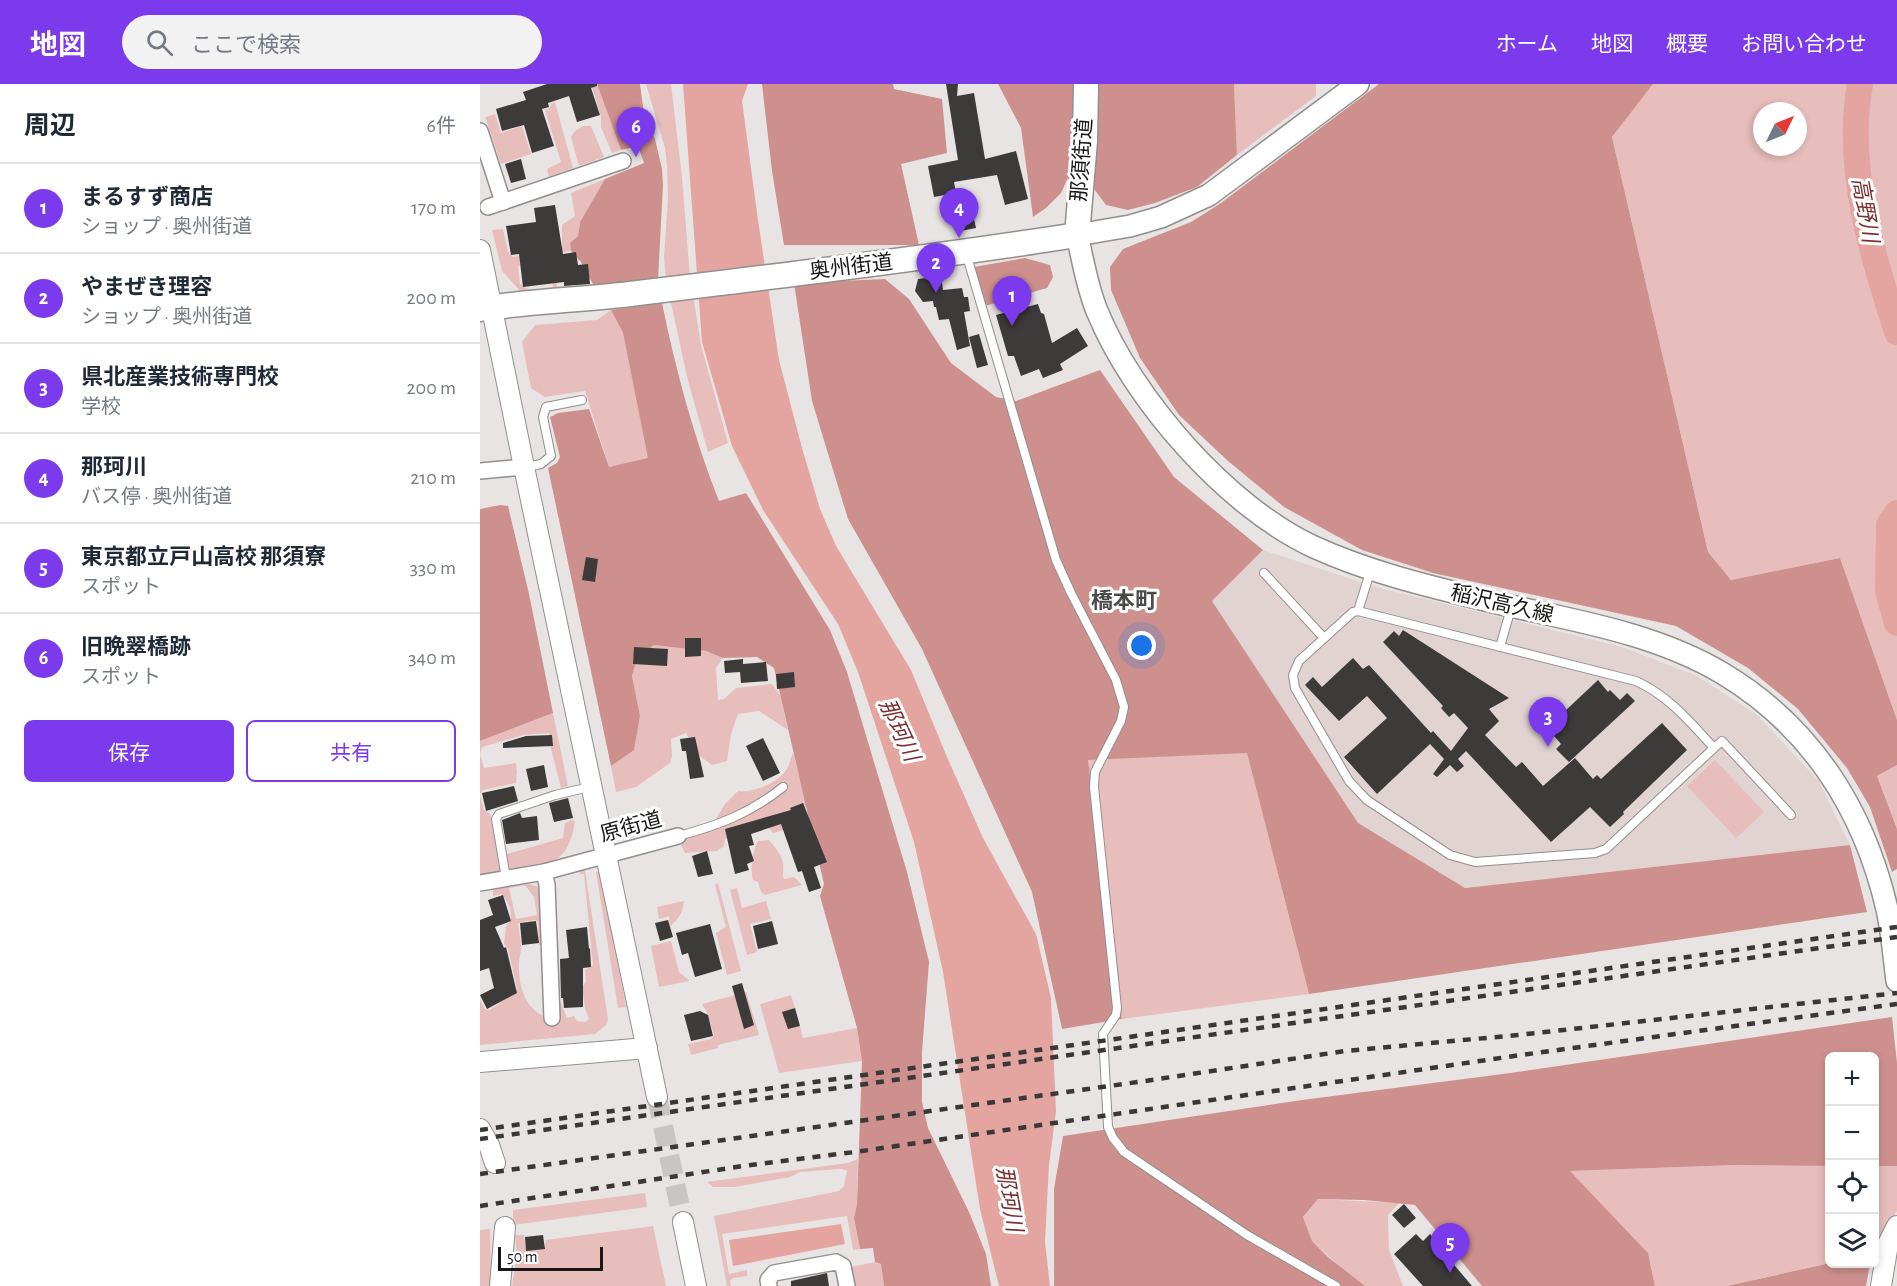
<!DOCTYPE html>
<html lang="ja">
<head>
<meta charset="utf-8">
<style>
	:root { --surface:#fff; --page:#f2f2f3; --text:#1f2937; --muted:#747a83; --line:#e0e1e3; --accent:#7c3aed }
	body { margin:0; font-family:"Alegreya Sans","Noto Sans JP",sans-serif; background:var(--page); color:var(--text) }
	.controls { position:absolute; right:18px; bottom:18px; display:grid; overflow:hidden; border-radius:9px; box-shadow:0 3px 9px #0003 }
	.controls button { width:54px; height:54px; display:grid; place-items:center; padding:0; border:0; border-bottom:2px solid var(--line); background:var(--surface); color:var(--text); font:30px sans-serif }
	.compass { position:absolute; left:1273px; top:18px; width:54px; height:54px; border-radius:50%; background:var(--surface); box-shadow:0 3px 9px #0003; rotate:47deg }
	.scale { position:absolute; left:18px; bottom:15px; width:105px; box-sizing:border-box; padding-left:6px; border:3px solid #191817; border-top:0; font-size:16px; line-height:21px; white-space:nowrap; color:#191817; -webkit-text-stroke:4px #fff; paint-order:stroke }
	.you { position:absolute; left:662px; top:562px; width:21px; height:21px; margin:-15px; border:4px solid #fff; border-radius:50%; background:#1a73e8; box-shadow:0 0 0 9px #1a73e833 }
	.badge { display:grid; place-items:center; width:39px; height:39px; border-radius:50%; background:var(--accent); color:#fff; font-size:20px; font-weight:700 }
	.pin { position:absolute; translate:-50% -50px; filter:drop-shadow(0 2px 3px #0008) }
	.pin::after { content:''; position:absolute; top:32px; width:21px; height:18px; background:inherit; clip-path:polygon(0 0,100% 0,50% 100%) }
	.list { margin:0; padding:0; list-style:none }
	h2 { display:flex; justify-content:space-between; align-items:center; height:78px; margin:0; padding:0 24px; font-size:26px }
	h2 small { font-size:20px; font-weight:400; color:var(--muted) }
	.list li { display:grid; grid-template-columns:39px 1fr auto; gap:18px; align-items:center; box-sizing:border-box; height:90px; padding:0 24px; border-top:2px solid var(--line) }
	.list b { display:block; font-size:22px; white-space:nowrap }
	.list p { margin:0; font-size:20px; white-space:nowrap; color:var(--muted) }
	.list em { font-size:20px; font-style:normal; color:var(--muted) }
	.actions { display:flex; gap:12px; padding:18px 24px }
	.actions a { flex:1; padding:14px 0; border:2px solid var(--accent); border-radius:9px; text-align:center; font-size:21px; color:var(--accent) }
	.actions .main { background:var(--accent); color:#fff }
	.icon { flex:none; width:33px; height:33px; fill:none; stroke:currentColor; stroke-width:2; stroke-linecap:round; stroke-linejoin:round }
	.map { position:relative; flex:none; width:1417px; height:1202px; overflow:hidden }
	header { display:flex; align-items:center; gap:36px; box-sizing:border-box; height:84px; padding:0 30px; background:var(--accent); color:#fff }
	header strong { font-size:28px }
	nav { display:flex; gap:33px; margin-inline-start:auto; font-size:21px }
	.search { width:420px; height:54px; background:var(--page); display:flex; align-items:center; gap:15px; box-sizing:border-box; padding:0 21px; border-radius:33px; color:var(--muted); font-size:22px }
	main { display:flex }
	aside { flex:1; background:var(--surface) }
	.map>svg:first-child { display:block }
	.built { fill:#e0d3d2 }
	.green { fill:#e7bebc; fill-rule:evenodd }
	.forest { fill:#ce908d }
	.water { fill:#e4a5a1 }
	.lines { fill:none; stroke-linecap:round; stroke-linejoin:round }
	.river { stroke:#e4a5a1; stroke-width:26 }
	.building { fill:#3d3a3a }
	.tertiary-tunnel { stroke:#cac5c5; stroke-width:20; stroke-dasharray:20 10; stroke-linecap:butt }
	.service-casing { stroke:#928f8e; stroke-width:10 }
	.minor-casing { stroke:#928f8e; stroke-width:18 }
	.tertiary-casing { stroke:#928f8e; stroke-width:22 }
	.secondary-casing { stroke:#928f8e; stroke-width:24 }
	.primary-casing { stroke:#928f8e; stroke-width:27 }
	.service { stroke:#fff; stroke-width:8 }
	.minor { stroke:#fff; stroke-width:15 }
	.tertiary { stroke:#fff; stroke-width:20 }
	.secondary { stroke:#fff; stroke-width:21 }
	.primary { stroke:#fff; stroke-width:24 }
	.rail { stroke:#393837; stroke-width:4.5; stroke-dasharray:8 8; stroke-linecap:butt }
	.labels { text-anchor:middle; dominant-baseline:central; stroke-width:6; stroke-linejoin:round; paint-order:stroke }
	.street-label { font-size:21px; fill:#191817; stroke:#fff }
	.water-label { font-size:22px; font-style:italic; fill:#7c3031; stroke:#fff }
	.neighbourhood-label { font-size:22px; font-weight:bold; fill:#4c4949; stroke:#fff }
</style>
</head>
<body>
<header>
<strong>地図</strong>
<div class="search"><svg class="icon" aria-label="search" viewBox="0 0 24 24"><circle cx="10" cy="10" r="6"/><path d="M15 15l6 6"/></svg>ここで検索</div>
<nav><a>ホーム</a><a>地図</a><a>概要</a><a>お問い合わせ</a></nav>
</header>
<main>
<aside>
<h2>周辺<small>6件</small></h2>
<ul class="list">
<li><span class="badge">1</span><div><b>まるすず商店</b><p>ショップ · 奥州街道</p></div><em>170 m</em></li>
<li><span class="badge">2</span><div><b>やまぜき理容</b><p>ショップ · 奥州街道</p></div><em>200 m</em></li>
<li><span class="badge">3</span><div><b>県北産業技術専門校</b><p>学校</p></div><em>200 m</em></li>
<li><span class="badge">4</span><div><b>那珂川</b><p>バス停 · 奥州街道</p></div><em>210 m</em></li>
<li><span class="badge">5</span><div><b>東京都立戸山高校 那須寮</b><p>スポット</p></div><em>330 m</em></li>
<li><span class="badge">6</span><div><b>旧晩翠橋跡</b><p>スポット</p></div><em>340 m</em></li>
</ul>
<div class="actions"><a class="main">保存</a><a>共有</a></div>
</aside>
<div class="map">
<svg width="1417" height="1202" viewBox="0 0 1417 1202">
	<rect width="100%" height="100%" fill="#e9e4e4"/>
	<polygon class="built" points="783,466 896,503 1142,563 1215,591 1276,630 1338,696 1370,761 985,804 878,740 732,517"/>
	<g class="green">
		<polygon points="111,0 117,0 141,66 132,69 121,43 121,32"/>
		<polygon points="166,0 191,0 202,93 210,193 221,261 248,359 228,368 207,293 186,195 184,173 188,114 187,82 185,64"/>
		<polygon points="754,0 836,0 836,12 757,71"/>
		<path d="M 1173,0 L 1417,0 L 1417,636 L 1360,474 L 1251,496 L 1228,468 L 1132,53 ZM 1282,27 L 1318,27 L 1318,63 L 1282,63 Z"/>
		<polygon points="75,18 93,84 69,93 67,85 81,78 65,26 70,24 71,20"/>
		<polygon points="15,30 21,49 42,42 51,70 21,80 5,33"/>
		<polygon points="103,42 111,42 124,73 99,82 91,53 95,47"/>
		<polygon points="125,95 100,138 98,152 90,159 91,167 82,168 82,141 95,132 91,109"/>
		<path d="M 23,145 L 28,168 L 33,173 C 48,171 61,167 76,167 L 79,171 L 81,185 L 76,188 L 77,204 L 73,204 L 71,181 L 68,177 L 42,179 L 38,183 L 40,200 L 48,205 L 60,205 L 60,207 L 42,209 L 22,187 L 12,146 Z"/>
		<polygon points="131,226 143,249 169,375 129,383 105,307 65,313 51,304 42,258 55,241 117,236"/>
		<polygon points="174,561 226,567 243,574 236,584 238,616 244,615 256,604 292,600 300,611 308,646 279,627 258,630 251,650 247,677 232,681 217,670 206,649 191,655 192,673 190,679 156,703 136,708 131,682 154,665 160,632 152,593 156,574"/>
		<polygon points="73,629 88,702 81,704 71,665 69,649 43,651 2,663 0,670 4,684 36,679 37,688 36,699 3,706 0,710 0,657"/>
		<polygon points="767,668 829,910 642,935 608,676"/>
		<path d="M 313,669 L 327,722 L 305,746 L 293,749 L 283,738 L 274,739 L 245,755 L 244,762 L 237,767 L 205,769 L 201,761 L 207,753 L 234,738 L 245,720 L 258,707 C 274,709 299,699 308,683 C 310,679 311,673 313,669 Z"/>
		<polygon points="1235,676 1284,728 1256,754 1207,702"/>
		<polygon points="1417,681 1417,745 1397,692"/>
		<polygon points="0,712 4,726 10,730 21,784 20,790 0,793"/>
		<path d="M 91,736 L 95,737 C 88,782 70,779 31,788 L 28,785 L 27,770 L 83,754 L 85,739 Z"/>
		<path d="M 289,756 C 294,762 302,771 303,779 C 304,785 302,789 304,795 L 314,793 L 322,801 L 285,811 L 281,808 L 278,798 L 273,796 C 270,784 272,768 278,757 Z"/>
		<path d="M 103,784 L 105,787 L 128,935 L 126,941 L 115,950 L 0,961 L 0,916 L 5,925 L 9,926 C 15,923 35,909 37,904 L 28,865 L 24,860 L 26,842 C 36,834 29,817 21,810 L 13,812 L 13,805 L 45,799 L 59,803 L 61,808 L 64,861 L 59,861 L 58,838 L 55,836 L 41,838 L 38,840 C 39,848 41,857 41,864 C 41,869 39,874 39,879 C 38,902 45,926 68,934 L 79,914 L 87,934 L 94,932 L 97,937 L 105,938 L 109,935 L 105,924 L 102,903 L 106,898 L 105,886 L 113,881 L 104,790 L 100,790 L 99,785 ZM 45,801 L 54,813 L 57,831 L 36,835 L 29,804 Z"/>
		<polygon points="120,787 146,923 138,924 116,788"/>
		<polygon points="238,799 261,887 247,891 236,849 246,843 235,801"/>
		<polygon points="257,804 262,824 286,817 291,835 270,840 277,868 267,871 250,806"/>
		<path d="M 204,817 C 203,828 199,835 190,842 L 189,832 L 179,835 L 177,823 Z"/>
		<polygon points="191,857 199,888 210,897 179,903 171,862"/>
		<polygon points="266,908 279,951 238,961 238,964 211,971 208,960 231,955 234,951 227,928 222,920"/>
		<polygon points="311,911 315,924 303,928 308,945 320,942 323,954 377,944 382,977 299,989 280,920"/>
		<polygon points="378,1075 377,1120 374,1134 380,1165 373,1166 367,1132 242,1150 249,1190 267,1186 267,1192 253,1194 250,1197 251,1202 247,1202 234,1132 359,1107 364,1102 367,1086 359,1085 320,1088 310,1093 254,1103 233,1103 227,1098 368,1079"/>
		<polygon points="1256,1081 1349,1082 1349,1179 1247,1202 1175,1202 1168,1169 1090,1087"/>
		<polygon points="1395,1082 1417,1082 1417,1127 1395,1164"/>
		<polygon points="165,1109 167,1123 33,1141 33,1126"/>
		<polygon points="838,1115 919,1119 908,1131 909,1166 923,1202 885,1202 877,1198 832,1157 823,1133"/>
		<polygon points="173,1142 186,1202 32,1202 37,1170 35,1151 44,1151 46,1166 64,1165 66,1156"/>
		<polygon points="10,1145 11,1191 9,1202 0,1202 0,1146"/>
		<polygon points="395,1178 401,1180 404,1202 374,1202 371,1183"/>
	</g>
	<g class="forest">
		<polygon points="117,0 160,0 164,30 175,55 182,85 183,101 178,196 114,202 101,178 91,167 90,159 98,152 100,138 125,95 164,79 158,62 141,66"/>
		<polygon points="282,0 413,0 414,5 462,15 467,69 421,80 439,161 304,161 292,87"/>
		<polygon points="518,0 754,0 757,71 717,103 675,119 648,126 626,121 614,105 609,48 581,109 566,124 553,133 541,44"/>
		<polygon points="899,0 1173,0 1132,53 1228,468 1251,496 1360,474 1417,636 1417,681 1397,692 1417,745 1417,785 1412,788 1390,723 1367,684 1318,625 1268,584 1196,542 953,489 882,466 804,423 748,377 699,331 660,274 631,206 630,183 643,165 711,138 741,119"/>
		<polygon points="545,174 570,181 573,193 567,204 505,222 494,183"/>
		<polygon points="405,195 429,215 471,279 516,313 536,317 620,286 694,393 783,466 732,517 878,739 985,804 1370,761 1387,828 829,910 767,669 608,676 642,935 582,945 552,808 442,565 368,435 332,317 314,199"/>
		<path d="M 182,219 C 196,287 214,354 239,417 L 266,409 L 350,546 L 367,588 L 427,788 L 449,878 L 442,968 L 442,1018 L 448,1044 L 489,1128 L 506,1170 L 511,1202 L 404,1202 L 401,1180 L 395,1178 L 393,1164 L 380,1165 L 374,1134 L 377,1120 L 382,977 L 377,944 L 340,812 L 344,800 L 294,584 L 277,573 L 243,574 L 226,567 L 174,561 L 157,574 L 152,592 L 160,632 L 154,666 L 131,682 L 68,384 L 77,379 L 80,373 L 70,333 L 78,329 L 109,325 L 129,383 L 168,374 L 143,249 L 131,226 Z"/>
		<polygon points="20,421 28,422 49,510 73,629 0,657 0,425"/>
		<polygon points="1412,933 1417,979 1417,1082 1395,1082 1394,972 1350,972 1349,1082 1256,1081 1090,1087 1168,1169 1175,1202 1002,1202 935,1121 884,1116 838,1115 823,1133 832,1157 848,1173 885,1202 574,1202 574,1105 583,1052 822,1016 1030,989"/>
		<polygon points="1350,1179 1390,1180 1386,1202 1247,1202"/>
	</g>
	<g class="water">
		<polygon points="203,0 268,0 262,17 278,136 299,276 322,364 340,425 356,462 431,586 467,673 503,754 556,850 571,914 576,1027 569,1081 565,1158 570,1202 519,1202 500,1125 463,888 434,758 378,588 358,540 283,426 252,362 222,258"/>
		<polygon points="361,1140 365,1160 253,1182 249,1156"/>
	</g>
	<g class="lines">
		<g class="river">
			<path d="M 1380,0 C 1365,84 1392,169 1417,248"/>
			<polyline points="1417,429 1409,441 1408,507 1417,539"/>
		</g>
	</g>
	<g class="building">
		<polygon points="67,0 117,0 117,2 111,4 120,31 97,38 89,12 68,19 69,23 62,25 74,62 52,69 44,41 22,47 16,25 46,16 43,8"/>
		<polygon points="466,0 478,0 477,12 494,9 505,75 536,67 548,115 525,121 517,91 474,98 476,109 454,113 448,82 478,76"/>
		<polygon points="41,75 46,95 31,99 25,80"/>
		<polygon points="75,121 83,170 96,168 98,181 108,180 110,200 84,202 84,198 43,203 39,170 31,171 26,142 56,138 54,124"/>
		<polygon points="493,130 496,144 480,147 477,133"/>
		<polygon points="461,192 463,206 482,204 484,213 488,213 490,227 484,228 490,262 477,266 469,235 459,236 456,223 454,223 453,217 443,218 435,207 438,195"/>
		<polygon points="558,220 561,229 564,230 572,259 597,244 608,262 580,280 583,286 563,294 559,285 541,292 534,272 528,272 516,231"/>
		<polygon points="499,250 508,281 497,284 489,253"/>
		<polygon points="106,473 118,475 115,498 102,496"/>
		<polygon points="923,546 1029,614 1009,625 1019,637 1005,651 1036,683 1042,678 1063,702 1095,674 1113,695 1117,691 1121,695 1182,639 1207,666 1143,728 1144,730 1130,743 1110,723 1071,758 986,667 978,675 984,682 977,688 970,681 957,693 953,690 964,675 950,660 897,710 864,673 907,634 887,612 859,637 825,601 833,593 842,603 873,574 883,585 889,581 951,649 953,647 971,667 988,644 974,629 969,633 961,624 963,622 903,558 914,547 919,552"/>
		<polygon points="205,554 221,554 221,572 205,573"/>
		<polygon points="154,563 188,565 187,582 153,580"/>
		<polygon points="263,575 263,580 286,578 288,597 261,599 260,588 245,589 244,577"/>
		<polygon points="314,588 315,603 297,605 296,590"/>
		<polygon points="1118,596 1128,608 1130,606 1140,616 1147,609 1155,617 1089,678 1076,665 1081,660 1067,644"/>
		<polygon points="72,651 73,662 23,664 23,659 46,652"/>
		<polygon points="215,653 224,693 210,695 206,667 202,667 200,655"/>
		<polygon points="283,654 300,689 283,697 266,662"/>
		<polygon points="64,681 68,703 51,707 46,685"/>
		<polygon points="34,702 38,717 6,727 2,709"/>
		<polygon points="88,714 93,734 74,738 69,719"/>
		<polygon points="323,719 347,778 334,783 341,804 329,808 322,787 318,788 301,740 271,750 274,761 269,762 274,777 267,780 269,786 255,790 245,745 311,726 310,724"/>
		<polygon points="40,729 42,734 57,732 59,756 26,760 22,736"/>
		<polygon points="227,767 233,790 218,793 212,772"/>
		<polygon points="23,811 31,837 15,843 24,864 26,863 37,909 7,925 0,911 14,904 9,884 0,887 0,836 13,831 8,816"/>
		<polygon points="188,836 193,853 180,857 175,839"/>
		<polygon points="56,837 59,859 42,861 40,839"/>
		<polygon points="292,837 298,860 278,865 273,842"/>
		<polygon points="230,840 242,885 215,893 208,869 202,871 196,849"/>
		<polygon points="107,843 109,865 110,864 111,883 103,884 103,923 84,924 83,914 81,914 80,875 89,874 86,846"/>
		<polygon points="262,899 274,941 264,945 252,902"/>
		<polygon points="315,924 320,942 308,945 302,928"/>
		<polygon points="220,927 228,931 233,952 211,957 204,931"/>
		<polygon points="924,1120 936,1134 924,1144 912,1131"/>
		<polygon points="936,1150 943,1157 950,1150 972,1174 970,1176 992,1202 943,1202 914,1170"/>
		<polygon points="63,1151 65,1165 46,1167 45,1153"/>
		<polygon points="347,1189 349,1202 311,1202 311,1197"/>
	</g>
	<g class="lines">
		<polyline class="tertiary-tunnel" points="177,1013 203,1138"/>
		<g class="service-casing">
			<g id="service">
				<polyline points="486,169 576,476 591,509 636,596 644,623 641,637 615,688 614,703 637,924 636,931 623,950 628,1043 633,1054 644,1068 767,1151 856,1202"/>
				<polyline points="46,383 61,380 71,372 63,333 66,323 102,316"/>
				<polyline points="784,489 844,554"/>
				<polyline points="878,527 891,485"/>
				<polyline points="1020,563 1031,524"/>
				<path d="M 1234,664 C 1210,638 1189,612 1156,597 L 878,527 L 873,528 L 819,577 L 813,591 L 815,604 L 869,697 L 887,716 L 970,771 L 995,778 L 1115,769 L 1126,765 L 1234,664 L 1242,657 L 1311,731"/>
				<path d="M 198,752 C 237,742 271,729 303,703"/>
				<polyline points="26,794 16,735 19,730 75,711 110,703"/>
			</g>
		</g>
		<g class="minor-casing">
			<g id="minor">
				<polyline points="0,47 23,118"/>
				<polyline points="8,123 143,77"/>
				<polyline points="0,387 44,383"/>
				<polyline points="64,788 67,801 72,934"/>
				<polyline points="0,799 64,788 198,752"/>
				<polyline points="289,1202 288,1196 294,1189 356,1178 363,1182 367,1202"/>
			</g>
		</g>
		<g class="tertiary-casing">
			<g id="tertiary">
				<polyline points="0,166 44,383 177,1013"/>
				<polyline points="0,978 167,964"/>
				<polyline points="0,1045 9,1061 15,1079"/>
				<polyline points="203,1138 216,1202"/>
				<polyline points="20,1202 25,1143"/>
				<polyline points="1401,1202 1408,1160 1417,1142"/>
			</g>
		</g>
		<g class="secondary-casing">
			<path id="secondary" d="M 878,0 L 729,111 L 681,133 L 650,142 L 597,151 C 603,176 607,203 617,227 C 653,315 747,423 834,463 C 891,489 952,503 1013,518 C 1090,536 1173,548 1242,589 C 1331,642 1384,726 1407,825 C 1412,848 1414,873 1417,897"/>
		</g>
		<g class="primary-casing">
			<path id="primary" d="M 0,225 C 50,217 100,216 150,210 C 299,192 448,174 597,151 L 605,57 L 606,0"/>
		</g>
		<use href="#service" class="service"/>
		<use href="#minor" class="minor"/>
		<use href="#tertiary" class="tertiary"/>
		<use href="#secondary" class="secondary"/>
		<use href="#primary" class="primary"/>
		<g class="rail">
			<polyline points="0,1046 1417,843"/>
			<polyline points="0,1055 1417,853"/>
			<polyline points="0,1090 665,997 865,967 1038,951 1417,909"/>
			<polyline points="0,1122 263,1082 375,1068 1041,971 1417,920"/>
		</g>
	</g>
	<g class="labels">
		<g class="street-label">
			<text transform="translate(602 76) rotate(-86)">那須街道</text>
			<text transform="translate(371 183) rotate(-7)">奥州街道</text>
			<text transform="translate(1022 520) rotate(13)">稲沢高久線</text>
			<text transform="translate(151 743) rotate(-15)">原街道</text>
		</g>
		<g class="water-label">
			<text transform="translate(1385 126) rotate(80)">高野川</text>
			<text transform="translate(419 646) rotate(65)">那珂川</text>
			<text transform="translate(529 1115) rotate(80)">那珂川</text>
		</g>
		<g class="neighbourhood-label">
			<text x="644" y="517">橋本町</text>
		</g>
	</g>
</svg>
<div class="controls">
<button>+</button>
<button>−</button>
<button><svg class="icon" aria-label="locate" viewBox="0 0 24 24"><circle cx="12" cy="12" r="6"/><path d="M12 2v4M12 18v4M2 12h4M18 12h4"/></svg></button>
<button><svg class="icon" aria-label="layers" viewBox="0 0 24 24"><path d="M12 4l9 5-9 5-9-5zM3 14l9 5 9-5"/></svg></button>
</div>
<svg class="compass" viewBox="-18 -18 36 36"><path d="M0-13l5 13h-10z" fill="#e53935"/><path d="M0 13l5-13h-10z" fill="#747a83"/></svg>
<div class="scale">50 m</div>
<div class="you"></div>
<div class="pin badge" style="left:532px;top:242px">1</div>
<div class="pin badge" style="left:456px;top:209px">2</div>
<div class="pin badge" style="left:1068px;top:663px">3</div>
<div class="pin badge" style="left:479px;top:154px">4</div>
<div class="pin badge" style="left:970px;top:1189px">5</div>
<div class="pin badge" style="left:156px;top:73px">6</div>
</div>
</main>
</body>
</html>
